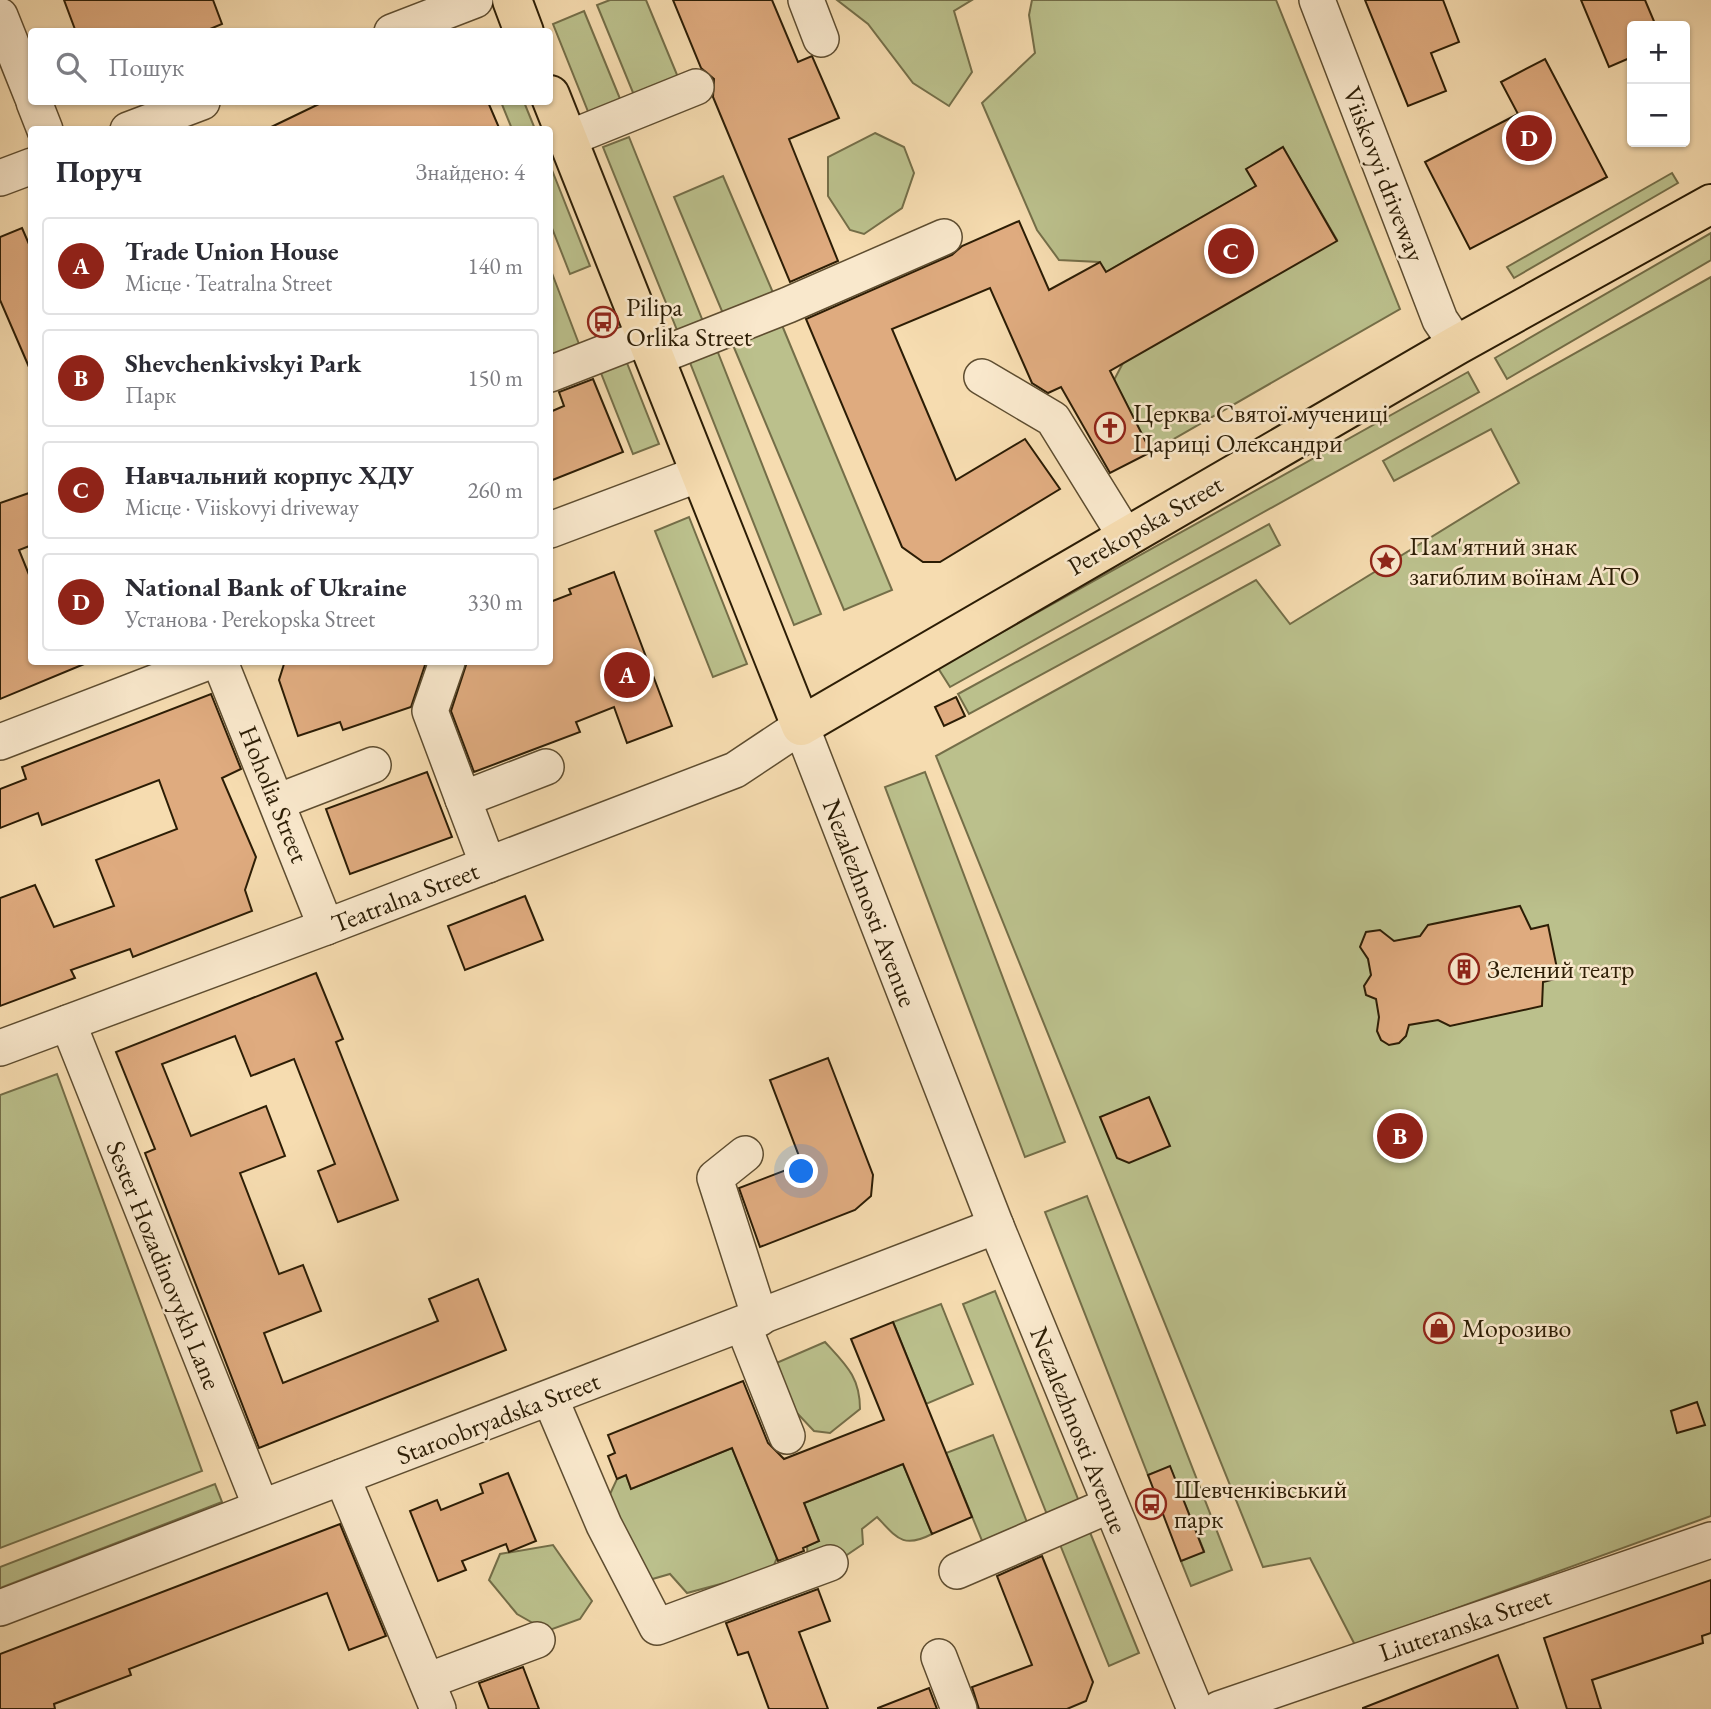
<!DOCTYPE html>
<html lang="uk">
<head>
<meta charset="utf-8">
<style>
	:root { --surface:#fff; --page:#f7f7f7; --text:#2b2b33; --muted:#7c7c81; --line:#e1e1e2; --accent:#8f2418 }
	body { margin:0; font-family:"EB Garamond",serif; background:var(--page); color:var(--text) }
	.controls { position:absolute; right:21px; top:21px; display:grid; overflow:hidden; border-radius:7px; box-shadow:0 2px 5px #0004 }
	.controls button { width:63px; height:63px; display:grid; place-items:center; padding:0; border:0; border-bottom:2px solid var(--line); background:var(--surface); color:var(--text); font:35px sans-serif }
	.you { position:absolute; left:802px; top:1172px; width:24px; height:24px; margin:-18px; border:5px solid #fff; border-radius:50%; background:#1a73e8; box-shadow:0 0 0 10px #1a73e833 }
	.badge { display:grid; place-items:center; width:46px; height:46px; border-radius:50%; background:var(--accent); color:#fff; font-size:23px; font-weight:700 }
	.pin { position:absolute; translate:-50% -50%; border:4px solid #fff; box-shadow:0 2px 7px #0006 }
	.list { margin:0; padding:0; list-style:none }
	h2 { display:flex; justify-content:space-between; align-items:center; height:91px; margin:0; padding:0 28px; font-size:30px }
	h2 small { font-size:23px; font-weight:400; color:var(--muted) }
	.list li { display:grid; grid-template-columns:46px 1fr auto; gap:21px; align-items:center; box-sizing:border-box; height:98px; margin:0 14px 14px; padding:0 14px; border:2px solid var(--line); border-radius:7px }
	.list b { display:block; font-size:26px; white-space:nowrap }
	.list p { margin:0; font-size:23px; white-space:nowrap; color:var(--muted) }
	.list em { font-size:23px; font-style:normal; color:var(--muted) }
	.icon { flex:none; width:38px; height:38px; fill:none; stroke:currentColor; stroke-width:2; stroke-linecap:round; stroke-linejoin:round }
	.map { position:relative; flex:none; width:1711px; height:1709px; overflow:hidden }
	.search { position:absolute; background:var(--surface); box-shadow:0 2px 5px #0004; left:28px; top:28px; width:525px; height:77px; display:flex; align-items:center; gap:18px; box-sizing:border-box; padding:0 24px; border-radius:7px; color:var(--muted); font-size:26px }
	.panel { position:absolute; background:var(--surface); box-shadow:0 2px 5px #0004; left:28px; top:126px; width:525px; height:539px; border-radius:7px }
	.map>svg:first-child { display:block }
	.green { fill:#bbc08c; stroke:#746e48; stroke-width:2 }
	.building { fill:#dfab7f; stroke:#2c1d05; stroke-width:2 }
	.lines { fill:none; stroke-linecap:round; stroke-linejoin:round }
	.minor-casing { stroke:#5e4d30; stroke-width:38 }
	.major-casing { stroke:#2c1d05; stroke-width:42 }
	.minor { stroke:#f9e8cc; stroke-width:35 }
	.major { stroke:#f6dcb0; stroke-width:38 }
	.labels { text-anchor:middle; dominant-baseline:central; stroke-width:5; stroke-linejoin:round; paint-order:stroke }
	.street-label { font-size:26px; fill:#2c1d05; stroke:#f9e8cc }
	.poi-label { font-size:26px; fill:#2c1d05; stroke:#f9e8cc; text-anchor:start }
</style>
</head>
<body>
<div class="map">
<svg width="1711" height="1709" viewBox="0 0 1711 1709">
	<rect width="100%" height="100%" fill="#f6dcb0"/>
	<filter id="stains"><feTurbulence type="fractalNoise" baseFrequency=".00286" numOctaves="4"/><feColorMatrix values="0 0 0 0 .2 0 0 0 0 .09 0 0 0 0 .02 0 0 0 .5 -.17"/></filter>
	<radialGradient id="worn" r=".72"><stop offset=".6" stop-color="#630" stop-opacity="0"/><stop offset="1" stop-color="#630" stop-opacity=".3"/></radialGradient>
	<g class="green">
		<polygon points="610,0 646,0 680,82 636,100 597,5"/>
		<polygon points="837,0 972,0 954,11 972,72 949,106 913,83 868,24"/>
		<polygon points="1032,0 1276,0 1400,309 1151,452 1114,380 1123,363 1337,240 1283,148 1247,169 1256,186 1106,272 1099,262 1059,260 1037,230 982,103 1035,53 1029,15"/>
		<polygon points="584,11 623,106 591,119 553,24"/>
		<polygon points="501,102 524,102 535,129 512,129"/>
		<polygon points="875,133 904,147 914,173 902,208 864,234 850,230 828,196 828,157"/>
		<polygon points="629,137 704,324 679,335 603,147"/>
		<polygon points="550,165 590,266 570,274 550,223"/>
		<polygon points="1672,173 1678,183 1514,278 1507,267"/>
		<polygon points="723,176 774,295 724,316 674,197"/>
		<polygon points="1711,233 1711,260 1507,379 1495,358"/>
		<polygon points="550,268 579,344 550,361"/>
		<polygon points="1711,277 1711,1516 1355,1645 1310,1558 1263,1567 936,756 1256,580 1290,624 1519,483 1491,429 1394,481 1383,461"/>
		<polygon points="779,318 892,590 844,610 730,338"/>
		<polygon points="715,345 821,614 794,625 687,355"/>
		<polygon points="625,358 659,444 633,454 599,368"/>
		<polygon points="1468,372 1479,392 950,687 938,668"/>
		<polygon points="689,517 747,664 713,677 655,531"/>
		<polygon points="1269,524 1280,545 969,714 958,694"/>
		<polygon points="925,772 1065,1142 1025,1157 885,787"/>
		<polygon points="57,1074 202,1471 0,1548 0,1095"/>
		<polygon points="1087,1196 1232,1570 1191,1586 1181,1561 1204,1551 1170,1467 1148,1475 1045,1212"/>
		<polygon points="995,1291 1080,1504 1048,1517 963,1304"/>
		<polygon points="941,1304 973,1384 926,1404 893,1322"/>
		<path d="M 825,1342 C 846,1365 860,1377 860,1409 L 830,1433 L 814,1431 L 796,1412 L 774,1364 Z"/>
		<polygon points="993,1435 1030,1530 985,1548 946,1453"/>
		<polygon points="732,1448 777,1558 772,1570 687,1593 670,1574 649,1580 604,1507 617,1479 626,1475 631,1489"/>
		<path d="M 903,1464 L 932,1534 C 903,1549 897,1538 877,1517 L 862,1529 L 863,1544 L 838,1561 L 808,1560 L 807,1546 L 819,1541 L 804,1503 Z"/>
		<polygon points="215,1484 222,1502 0,1588 0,1567"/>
		<polygon points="1087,1525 1139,1653 1109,1666 1057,1537"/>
		<polygon points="553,1545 592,1601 580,1619 547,1631 517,1614 489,1580 500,1554"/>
	</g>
	<g class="building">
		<polygon points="64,0 213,0 222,24 203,32 76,32"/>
		<polygon points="673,0 772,0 798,62 812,56 839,118 789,139 838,261 790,282 713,97 714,79 701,68"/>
		<polygon points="1365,0 1443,0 1459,42 1431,53 1446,91 1408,106"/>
		<polygon points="1581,0 1645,0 1656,26 1632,26 1632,57 1609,67"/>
		<polygon points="1545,59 1607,177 1470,249 1425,162 1518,114 1501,82"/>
		<polygon points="323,102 488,102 500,130 265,130"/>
		<polygon points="1283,147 1337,241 1110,371 1151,452 1110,473 1061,387 1048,393 1032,383 990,288 892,329 956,480 1025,439 1060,489 940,562 923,562 902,547 806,319 952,255 962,246 1019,221 1049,290 1100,262 1106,272 1256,186 1246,169"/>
		<polygon points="22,228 32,251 32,374 0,300 0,237"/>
		<polygon points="593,379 623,452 550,481 550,412 564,406 559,392"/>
		<polygon points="32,492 32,545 19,550 32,582 32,662 89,662 0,699 0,503"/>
		<polygon points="614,572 672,726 627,743 614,707 576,722 580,732 474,772 451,711 467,662 550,662 550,602 571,594 569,589"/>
		<polygon points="290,662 426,662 411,707 343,730 340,722 298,736 279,680 284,664"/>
		<polygon points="211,694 241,769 222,778 256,857 245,890 252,911 133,957 130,949 71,970 75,978 0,1006 0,898 35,885 54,927 114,906 96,860 177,829 159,780 42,825 38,813 0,828 0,789 26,779 22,767"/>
		<polygon points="956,697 965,716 944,726 935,707"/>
		<polygon points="427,772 452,837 350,874 326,809"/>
		<polygon points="525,896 543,940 465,970 448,926"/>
		<polygon points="1520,906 1531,929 1548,925 1559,978 1543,982 1542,1006 1450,1026 1438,1020 1409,1025 1406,1036 1399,1043 1389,1045 1381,1040 1377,1031 1379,1017 1376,999 1366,995 1364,986 1371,975 1368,959 1360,947 1366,932 1380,930 1394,941 1420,936 1428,925"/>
		<polygon points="316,973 343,1039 336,1042 398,1200 338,1222 318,1171 335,1164 294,1059 251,1076 235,1036 162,1064 191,1136 266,1106 285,1156 240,1173 279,1274 303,1265 321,1311 264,1333 283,1383 438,1321 429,1299 478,1279 506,1350 259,1448 145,1153 155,1149 116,1052"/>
		<polygon points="828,1058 873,1175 871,1196 855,1210 760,1247 739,1188 802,1164 770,1080"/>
		<polygon points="1149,1097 1170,1146 1129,1163 1117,1158 1100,1117"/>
		<polygon points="893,1322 972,1517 932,1534 903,1464 804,1503 819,1541 803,1548 804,1551 778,1561 732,1448 631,1489 626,1475 617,1479 608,1456 615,1453 608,1435 743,1381 768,1443 784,1459 884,1420 851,1339"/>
		<polygon points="1697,1402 1705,1425 1677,1433 1671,1411"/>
		<polygon points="1170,1466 1204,1552 1181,1561 1148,1475"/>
		<polygon points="508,1473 536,1541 509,1552 506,1544 462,1561 466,1570 438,1581 410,1511 437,1500 441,1510 483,1493 480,1484"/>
		<polygon points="340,1524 386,1636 349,1650 327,1593 129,1669 131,1675 54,1704 55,1709 0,1709 0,1654"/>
		<polygon points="1042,1556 1093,1682 1086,1701 1067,1709 979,1709 972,1687 1032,1665 997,1576"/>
		<polygon points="1711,1580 1711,1633 1702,1636 1703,1643 1592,1680 1601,1709 1567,1709 1544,1638"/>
		<polygon points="818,1589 830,1621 799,1632 828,1709 769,1709 748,1652 738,1655 726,1623"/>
		<polygon points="1498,1655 1518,1709 1363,1709 1363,1708"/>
		<polygon points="523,1667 539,1709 489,1709 479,1683"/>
		<polygon points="929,1688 937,1709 878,1709 878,1708"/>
	</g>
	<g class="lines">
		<g class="minor-casing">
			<g id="minor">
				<polyline points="806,0 821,39"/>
				<polyline points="1317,0 1440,320 1457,345"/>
				<polyline points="0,16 32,96"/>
				<polyline points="392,32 475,0"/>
				<polyline points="34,102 45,130"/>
				<polyline points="128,130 202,102"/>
				<polyline points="567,139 696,87"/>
				<polyline points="0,178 32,166"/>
				<polyline points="654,358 788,305 944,237"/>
				<polyline points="550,374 645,337"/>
				<polyline points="982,377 1053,419 1126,537"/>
				<polyline points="550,530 699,474"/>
				<polyline points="220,662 326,927"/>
				<polyline points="447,662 430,711 463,799"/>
				<polyline points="0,742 208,662"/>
				<polyline points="277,802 373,765"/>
				<polyline points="488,865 463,799 546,767"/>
				<polyline points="68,1023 261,1507"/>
				<polyline points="0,1048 326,927 735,770 801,726 996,1226 1195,1709"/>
				<polyline points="745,1154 715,1178 760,1318"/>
				<polyline points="743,1325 787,1436"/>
				<polyline points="550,1398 604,1525 657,1627 830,1563"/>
				<polyline points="342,1477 438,1709"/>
				<polyline points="957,1571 1110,1505"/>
				<polyline points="0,1608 996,1226"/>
				<polyline points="939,1657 959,1709"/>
				<polyline points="427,1681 537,1640"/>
				<polyline points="1219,1709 1711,1540"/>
			</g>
		</g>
		<g class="major-casing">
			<g id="major">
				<polyline points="512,0 524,32"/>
				<polyline points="550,95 801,726 1457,345 1711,204"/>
			</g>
		</g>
		<use href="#minor" class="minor"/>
		<use href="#major" class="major"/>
	</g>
	<defs>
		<g id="bus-ring" transform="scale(1.575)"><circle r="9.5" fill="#f9e8cc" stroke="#8f2418" stroke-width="1.5"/><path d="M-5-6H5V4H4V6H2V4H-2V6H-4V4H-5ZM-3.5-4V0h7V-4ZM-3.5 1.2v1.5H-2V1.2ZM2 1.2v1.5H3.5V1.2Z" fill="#8f2418"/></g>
		<g id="church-ring" transform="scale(1.575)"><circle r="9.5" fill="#f9e8cc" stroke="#8f2418" stroke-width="1.5"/><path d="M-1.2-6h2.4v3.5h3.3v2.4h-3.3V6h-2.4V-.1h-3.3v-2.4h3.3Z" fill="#8f2418"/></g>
		<g id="sight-ring" transform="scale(1.575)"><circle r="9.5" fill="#f9e8cc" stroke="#8f2418" stroke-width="1.5"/><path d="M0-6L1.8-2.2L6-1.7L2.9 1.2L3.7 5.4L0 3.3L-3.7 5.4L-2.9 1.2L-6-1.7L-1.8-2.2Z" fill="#8f2418"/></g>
		<g id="building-ring" transform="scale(1.575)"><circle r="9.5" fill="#f9e8cc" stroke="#8f2418" stroke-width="1.5"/><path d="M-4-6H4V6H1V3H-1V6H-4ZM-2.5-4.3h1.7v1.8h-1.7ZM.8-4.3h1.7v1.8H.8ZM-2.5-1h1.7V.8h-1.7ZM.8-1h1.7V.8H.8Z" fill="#8f2418"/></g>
		<g id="shop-ring" transform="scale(1.575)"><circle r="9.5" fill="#f9e8cc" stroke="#8f2418" stroke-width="1.5"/><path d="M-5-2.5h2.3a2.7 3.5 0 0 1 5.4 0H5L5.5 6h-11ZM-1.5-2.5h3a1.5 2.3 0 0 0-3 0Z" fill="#8f2418"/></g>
	</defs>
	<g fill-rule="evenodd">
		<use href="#bus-ring" x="603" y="322"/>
		<use href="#church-ring" x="1110" y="428"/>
		<use href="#sight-ring" x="1386" y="561"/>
		<use href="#building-ring" x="1464" y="969"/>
		<use href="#shop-ring" x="1439" y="1328"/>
		<use href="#bus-ring" x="1151" y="1504"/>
	</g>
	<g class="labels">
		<g class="street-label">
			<text transform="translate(1384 174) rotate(69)">Viiskovyi driveway</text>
			<text transform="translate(1145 525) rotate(-30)">Perekopska Street</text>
			<text transform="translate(274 794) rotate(68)">Hoholia Street</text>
			<text transform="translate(405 897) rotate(-21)">Teatralna Street</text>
			<text transform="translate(870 903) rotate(69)">Nezalezhnosti Avenue</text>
			<text transform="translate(164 1265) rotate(68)">Sester Hozadinovykh Lane</text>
			<text transform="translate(498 1418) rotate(-21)">Staroobryadska Street</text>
			<text transform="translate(1079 1430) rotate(68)">Nezalezhnosti Avenue</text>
			<text transform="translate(1465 1624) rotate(-19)">Liuteranska Street</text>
		</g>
		<g class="poi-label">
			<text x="626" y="307">Pilipa<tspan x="626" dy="30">Orlika Street</tspan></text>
			<text x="1133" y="413">Церква Святої мучениці<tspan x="1133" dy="30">Цариці Олександри</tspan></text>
			<text x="1409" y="546">Пам'ятний знак<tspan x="1409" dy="30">загиблим воїнам АТО</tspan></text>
			<text x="1487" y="969">Зелений театр</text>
			<text x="1462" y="1328">Морозиво</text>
			<text x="1174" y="1489">Шевченківський<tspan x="1174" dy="30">парк</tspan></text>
		</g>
	</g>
	<rect width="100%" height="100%" filter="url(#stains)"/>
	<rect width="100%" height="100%" fill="url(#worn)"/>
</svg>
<div class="controls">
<button>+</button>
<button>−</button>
</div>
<div class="you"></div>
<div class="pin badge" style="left:627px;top:675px">A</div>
<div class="pin badge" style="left:1400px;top:1136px">B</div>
<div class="pin badge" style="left:1231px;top:251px">C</div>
<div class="pin badge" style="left:1529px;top:138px">D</div>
<div class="search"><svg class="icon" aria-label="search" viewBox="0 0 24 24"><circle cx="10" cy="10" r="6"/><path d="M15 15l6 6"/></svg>Пошук</div>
<section class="panel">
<h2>Поруч<small>Знайдено: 4</small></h2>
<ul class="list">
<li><span class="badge">A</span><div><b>Trade Union House</b><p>Місце · Teatralna Street</p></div><em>140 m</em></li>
<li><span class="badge">B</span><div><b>Shevchenkivskyi Park</b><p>Парк</p></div><em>150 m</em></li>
<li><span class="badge">C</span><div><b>Навчальний корпус ХДУ</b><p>Місце · Viiskovyi driveway</p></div><em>260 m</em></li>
<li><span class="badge">D</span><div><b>National Bank of Ukraine</b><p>Установа · Perekopska Street</p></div><em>330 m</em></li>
</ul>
</section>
</div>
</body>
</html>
